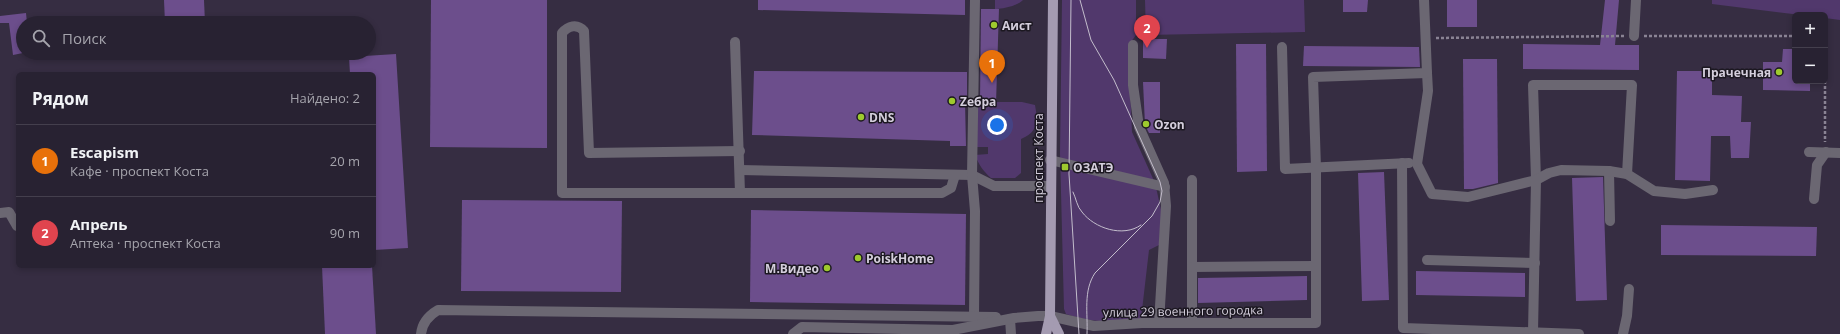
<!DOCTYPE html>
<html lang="ru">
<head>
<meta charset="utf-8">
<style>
	:root { --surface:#282232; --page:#302a3a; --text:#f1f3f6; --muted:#a5a4ac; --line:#443f4d; --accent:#9eca2e }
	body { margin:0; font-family:"Open Sans",sans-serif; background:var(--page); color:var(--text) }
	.controls { position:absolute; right:12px; top:12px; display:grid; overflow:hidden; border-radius:6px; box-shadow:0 2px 6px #0003 }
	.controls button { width:36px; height:36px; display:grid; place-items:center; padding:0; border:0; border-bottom:1px solid var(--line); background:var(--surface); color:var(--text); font:20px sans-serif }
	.you { position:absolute; left:997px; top:125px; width:14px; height:14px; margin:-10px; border:3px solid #fff; border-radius:50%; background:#1a73e8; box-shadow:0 0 0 6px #1a73e833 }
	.badge { display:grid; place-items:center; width:26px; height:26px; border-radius:50%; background:var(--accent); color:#fff; font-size:13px; font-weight:700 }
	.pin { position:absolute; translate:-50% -33px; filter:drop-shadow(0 1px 2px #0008) }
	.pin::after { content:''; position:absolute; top:21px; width:14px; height:12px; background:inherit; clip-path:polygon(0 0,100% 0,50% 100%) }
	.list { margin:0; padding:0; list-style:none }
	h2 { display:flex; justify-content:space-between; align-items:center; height:52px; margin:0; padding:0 16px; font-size:17px }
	h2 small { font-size:13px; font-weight:400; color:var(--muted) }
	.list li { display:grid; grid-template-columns:26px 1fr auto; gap:12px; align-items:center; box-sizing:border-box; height:72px; padding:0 16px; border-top:1px solid var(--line) }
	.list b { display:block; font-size:15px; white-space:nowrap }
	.list p { margin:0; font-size:13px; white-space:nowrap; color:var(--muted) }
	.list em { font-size:13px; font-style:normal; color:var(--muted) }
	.icon { flex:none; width:22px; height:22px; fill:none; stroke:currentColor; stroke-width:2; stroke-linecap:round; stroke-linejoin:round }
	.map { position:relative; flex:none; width:1840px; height:334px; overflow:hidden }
	.search { position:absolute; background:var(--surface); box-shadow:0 2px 6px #0003; left:16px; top:16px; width:360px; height:44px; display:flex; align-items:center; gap:10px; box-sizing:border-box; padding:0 14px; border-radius:22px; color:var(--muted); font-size:15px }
	.panel { position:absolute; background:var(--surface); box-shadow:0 2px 6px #0003; left:16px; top:72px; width:360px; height:196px; border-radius:6px }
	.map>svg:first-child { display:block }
	.green { fill:#51386c }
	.building { fill:#6c4e8c }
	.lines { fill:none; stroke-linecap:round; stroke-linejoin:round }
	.path { stroke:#8a8394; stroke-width:2.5; stroke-dasharray:3 2; stroke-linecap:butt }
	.minor { stroke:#6b6772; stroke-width:10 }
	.major { stroke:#a49bb1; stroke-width:10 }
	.tram { stroke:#c3bdcc; stroke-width:1 }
	.poi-dot { fill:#9eca2e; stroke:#1c1821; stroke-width:1.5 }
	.labels { text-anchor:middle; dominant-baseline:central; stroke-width:3; stroke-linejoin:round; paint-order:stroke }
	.poi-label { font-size:12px; font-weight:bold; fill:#d4cedc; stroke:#1c1821; text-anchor:start }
	.street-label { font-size:12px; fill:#d4cedc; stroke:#1c1821 }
</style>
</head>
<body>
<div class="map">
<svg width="1840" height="334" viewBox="0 0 1840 334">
	<rect width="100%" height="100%" fill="#362d42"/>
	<g class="green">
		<path d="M 995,0 L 1023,0 C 1017,6 1003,9 995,9 Z"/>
		<path d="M 1062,0 L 1136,0 L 1136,35 L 1128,46 L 1132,132 L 1155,183 L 1162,214 L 1159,245 L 1149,250 L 1141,319 C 1111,321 1095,324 1066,314 L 1064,309 L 1060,153 Z"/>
		<polygon points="1145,0 1304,0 1305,32 1146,35"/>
		<polygon points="1712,0 1840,0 1840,20 1825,18 1825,15 1801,15 1712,4"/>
		<path d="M 976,102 L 1022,102 L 1035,105 C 1038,122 1038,132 1021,139 L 1021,173 L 1015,178 L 991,178 C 983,171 979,165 975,155 L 988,154 L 988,147 L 975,147 Z"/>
	</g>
	<g class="building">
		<polygon points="164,0 204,0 205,23 165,23"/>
		<polygon points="431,0 547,0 547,148 430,147"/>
		<polygon points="758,0 965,0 965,15 758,10"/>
		<polygon points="1343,0 1368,0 1367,12 1343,12"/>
		<rect x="1447" y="0" width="30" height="27"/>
		<polygon points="1605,0 1619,0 1615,45 1639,45 1639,70 1523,69 1523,44 1600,45"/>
		<polygon points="981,9 999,9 996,103 980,102"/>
		<polygon points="26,13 27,23 23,23 23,53 13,55 9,23 0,23 0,16"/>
		<polygon points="1143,39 1167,39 1166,59 1143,58"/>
		<polygon points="1236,44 1266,44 1267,171 1237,172"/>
		<polygon points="1304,46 1419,47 1420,67 1303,66"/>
		<polygon points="1783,49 1795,49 1795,81 1810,81 1810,91 1763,90 1763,62 1782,62"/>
		<polygon points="396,54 408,248 374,250 374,74 350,74 349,57"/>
		<polygon points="1463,59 1497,59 1498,183 1473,189 1464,189"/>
		<polygon points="754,71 967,72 967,102 965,102 966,146 950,146 950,141 752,135"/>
		<polygon points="1677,71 1712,71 1712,95 1742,96 1741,122 1751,122 1749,158 1731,158 1730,136 1711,136 1710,181 1675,180"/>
		<polygon points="1143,82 1160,82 1160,133 1149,133 1145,125"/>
		<polygon points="1384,172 1389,300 1362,301 1358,173"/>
		<polygon points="1603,177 1607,300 1576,301 1572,178"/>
		<polygon points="462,200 622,201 621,292 461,291"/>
		<polygon points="751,210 966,214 965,305 750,302"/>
		<polygon points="1661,225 1817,227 1816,256 1661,255"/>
		<polygon points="322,266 372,266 376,334 325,334"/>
		<polygon points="1416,271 1525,273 1525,297 1416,295"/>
		<polygon points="1307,276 1307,300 1198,303 1198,278"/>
	</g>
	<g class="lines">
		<g class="path">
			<polyline points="1644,36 1795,36"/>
			<polyline points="1436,38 1625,36"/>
			<polyline points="1825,81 1825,142"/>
		</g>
		<g class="minor">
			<polyline points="1634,36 1636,0"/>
			<polyline points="735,42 740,193"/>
			<polyline points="1133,45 1133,85 1139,127 1164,183 1166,206 1159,323"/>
			<polyline points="1282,47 1285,169 1409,163"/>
			<polyline points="1427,73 1428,91 1417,164 1432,194 1468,197 1536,180 1533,85 1632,85 1627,174"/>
			<path d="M 740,151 L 589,153 L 584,31 C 577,23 568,26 562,33 L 562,193 L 942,193 L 951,188 L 955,175"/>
			<polyline points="1809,152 1840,153"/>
			<polyline points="1050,160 1165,187"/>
			<polyline points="1402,163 1403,328 1579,334"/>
			<polyline points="740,170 972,175 994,186 1050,186"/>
			<polyline points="1609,171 1610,221"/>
			<polyline points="1192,180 1192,323"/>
			<polyline points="1814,199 1817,165 1826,152"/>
			<polyline points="0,213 9,212 17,226"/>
			<polyline points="1427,260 1535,263"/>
			<polyline points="1192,267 1316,266"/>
			<polyline points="974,317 975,211 972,175 975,0"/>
			<polyline points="1010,319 1011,334"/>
			<polyline points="1533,332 1536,180 1549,173 1561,170 1609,171 1627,174 1654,191 1685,194 1713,190"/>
			<path d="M 421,334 C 422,323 428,316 438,310 L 996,317"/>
			<polyline points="793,334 802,327 953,330 1014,318 1038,316 1050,316 1094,326 1142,323 1316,323 1316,168 1313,77 1427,73 1424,0"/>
			<polyline points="1623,334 1627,316 1629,289"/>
		</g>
		<g class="major">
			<polyline points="1050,316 1059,334"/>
			<polyline points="1046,334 1050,316 1053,0"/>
		</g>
		<g class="tram">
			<polyline points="1071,0 1069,174 1079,334"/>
			<path d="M 1080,0 L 1091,40 L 1114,80 L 1160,182 L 1162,191 L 1160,202 L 1152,216 L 1095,273 C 1083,291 1088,313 1087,334"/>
			<path d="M 1073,192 C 1076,198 1077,207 1082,212 C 1094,228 1123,238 1141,225"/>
		</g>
	</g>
	<g class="poi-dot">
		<circle cx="994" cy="25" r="4"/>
		<circle cx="1779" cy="72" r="4"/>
		<circle cx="952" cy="101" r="4"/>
		<circle cx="861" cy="117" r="4"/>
		<circle cx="1146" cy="124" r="4"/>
		<rect x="1061" y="163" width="8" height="8" rx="2"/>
		<circle cx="858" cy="258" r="4"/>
		<circle cx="827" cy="268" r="4"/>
	</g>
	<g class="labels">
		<g class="poi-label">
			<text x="1002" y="25">Аист</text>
			<text x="1771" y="72" text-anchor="end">Прачечная</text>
			<text x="960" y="101">Zeбра</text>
			<text x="869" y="117">DNS</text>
			<text x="1154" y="124">Ozon</text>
			<text x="1073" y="167">ОЗАТЭ</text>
			<text x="866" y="258">PoiskHome</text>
			<text x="819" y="268" text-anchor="end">M.Видео</text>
		</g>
		<g class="street-label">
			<text transform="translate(1038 158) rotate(-90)">проспект Коста</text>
			<text transform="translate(1183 311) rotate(-1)">улица 29 военного городка</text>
		</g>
	</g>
</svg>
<div class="controls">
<button>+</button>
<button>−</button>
</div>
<div class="you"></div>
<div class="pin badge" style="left:992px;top:83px;background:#e8710a">1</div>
<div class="pin badge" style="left:1147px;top:48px;background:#e0444e">2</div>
<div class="search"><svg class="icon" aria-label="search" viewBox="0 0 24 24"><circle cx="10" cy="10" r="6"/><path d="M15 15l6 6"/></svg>Поиск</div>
<section class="panel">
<h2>Рядом<small>Найдено: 2</small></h2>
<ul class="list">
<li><span class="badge" style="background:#e8710a">1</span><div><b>Escapism</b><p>Кафе · проспект Коста</p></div><em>20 m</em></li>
<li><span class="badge" style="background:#e0444e">2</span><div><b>Апрель</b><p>Аптека · проспект Коста</p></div><em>90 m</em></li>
</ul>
</section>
</div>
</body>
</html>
